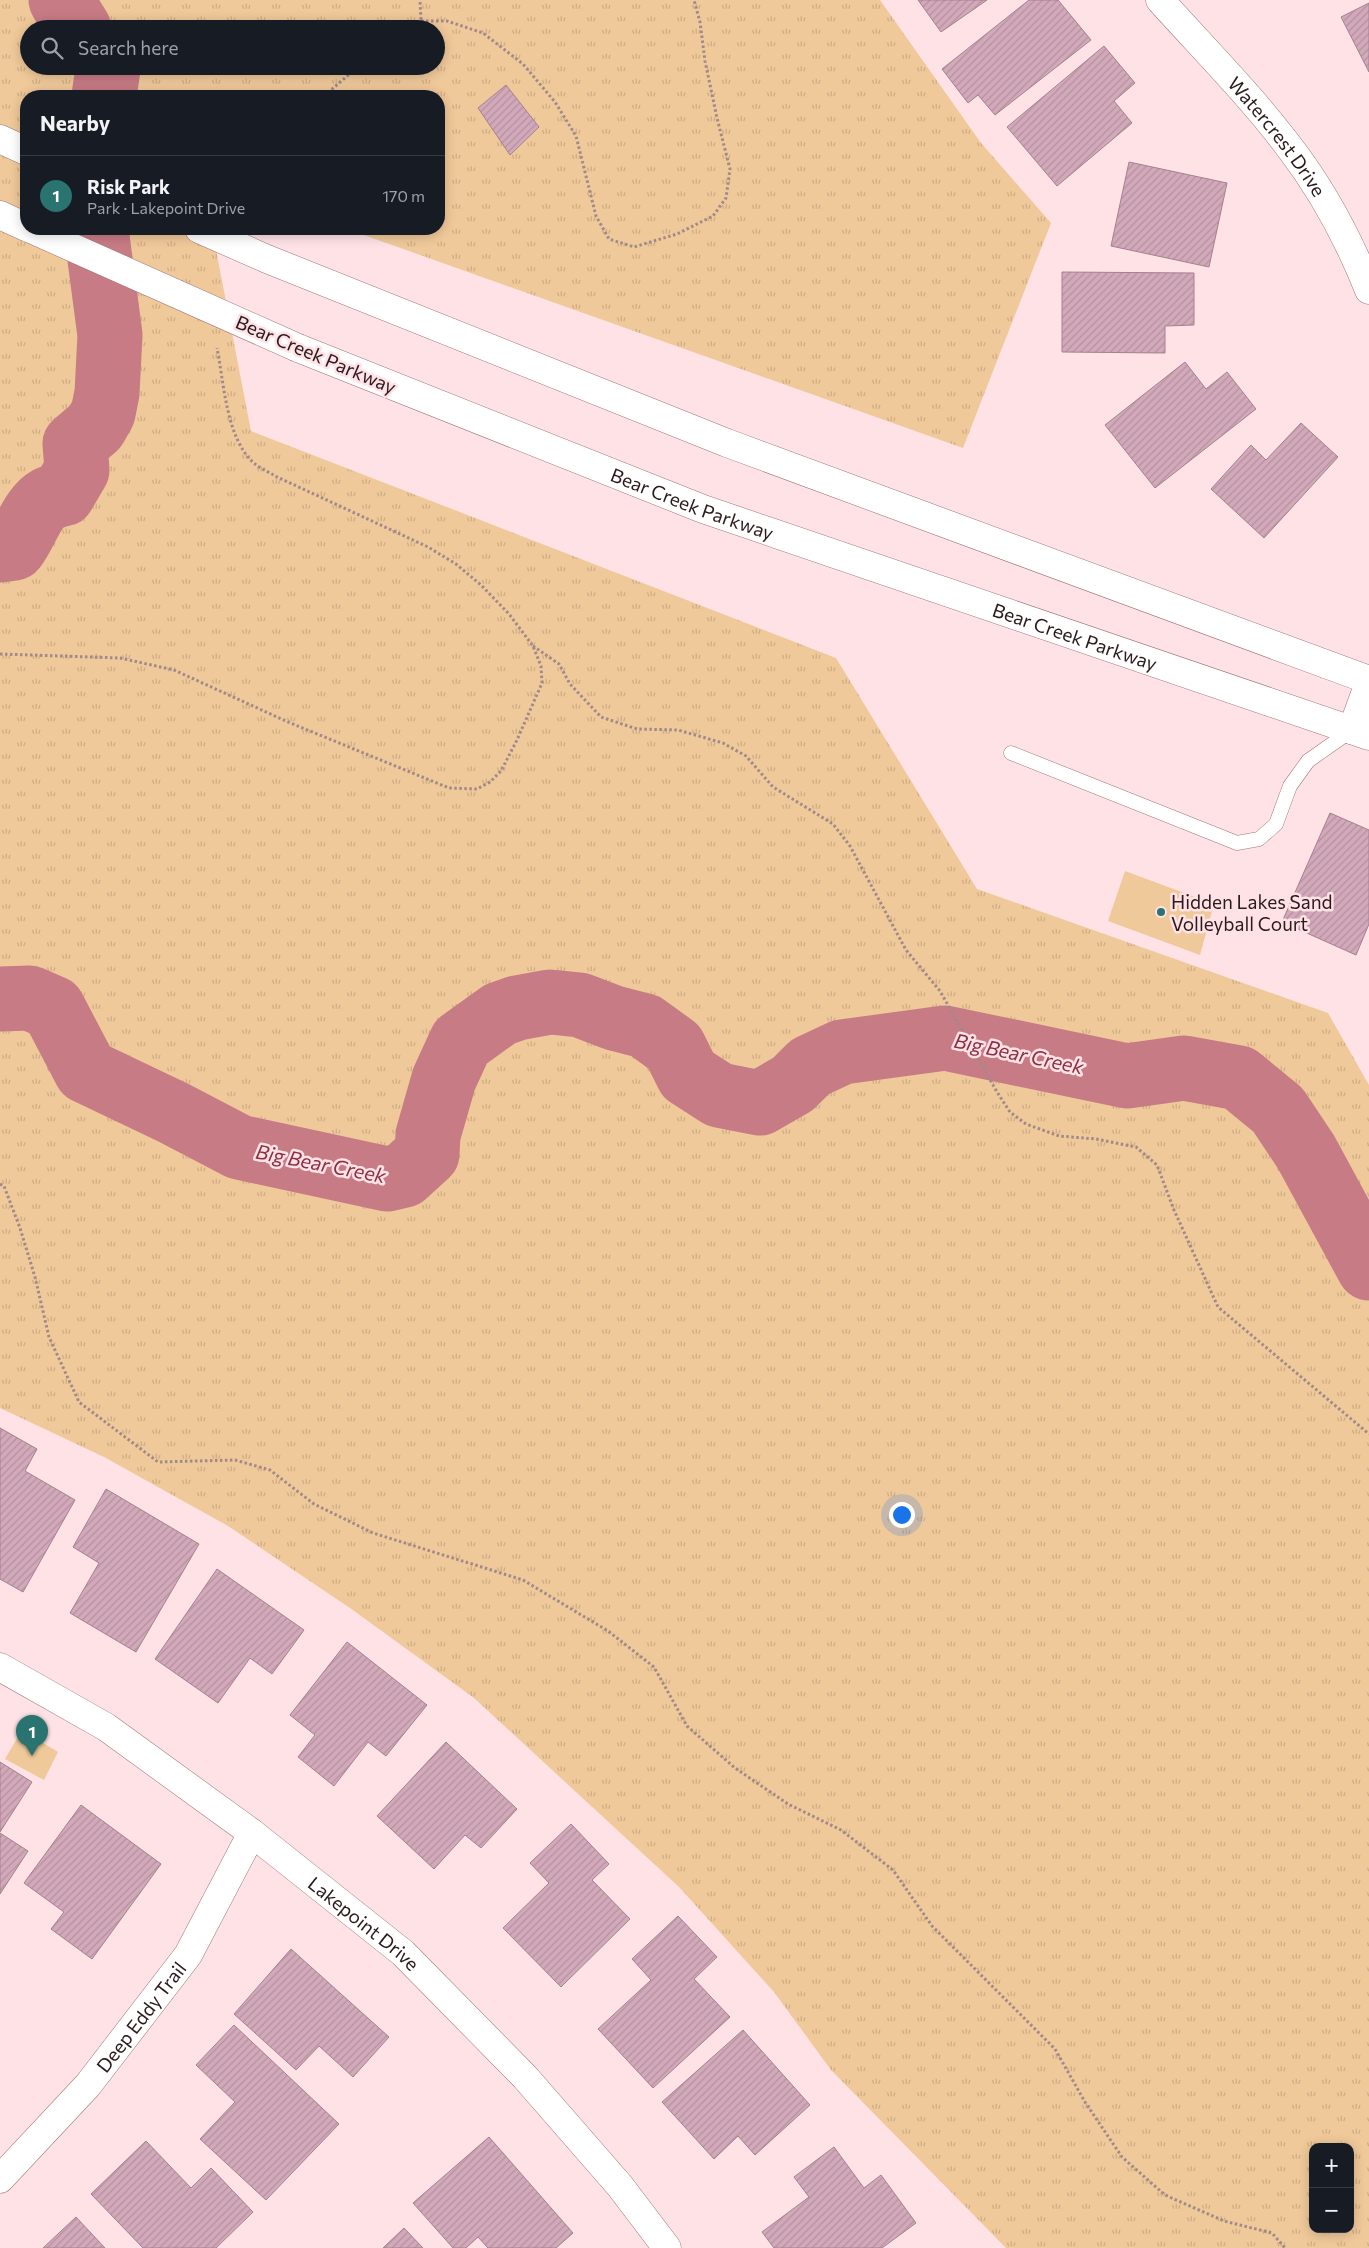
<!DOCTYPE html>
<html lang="en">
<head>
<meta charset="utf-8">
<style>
	:root { --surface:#171b24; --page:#20242c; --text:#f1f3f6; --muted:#9ea1a6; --line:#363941; --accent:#297370 }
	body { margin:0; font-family:Commissioner,sans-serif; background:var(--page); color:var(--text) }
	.controls { position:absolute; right:15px; bottom:15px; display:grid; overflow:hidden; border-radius:10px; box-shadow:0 2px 12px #0003 }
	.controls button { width:45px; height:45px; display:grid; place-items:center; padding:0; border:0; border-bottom:1px solid var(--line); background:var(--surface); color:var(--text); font:25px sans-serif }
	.you { position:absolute; left:901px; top:1514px; width:18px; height:18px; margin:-12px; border:4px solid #fff; border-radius:50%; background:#1a73e8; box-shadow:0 0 0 8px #1a73e833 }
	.badge { display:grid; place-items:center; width:32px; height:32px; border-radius:50%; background:var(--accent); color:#fff; font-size:16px; font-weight:700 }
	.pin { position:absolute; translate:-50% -41px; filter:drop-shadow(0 1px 2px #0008) }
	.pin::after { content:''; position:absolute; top:26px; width:18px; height:15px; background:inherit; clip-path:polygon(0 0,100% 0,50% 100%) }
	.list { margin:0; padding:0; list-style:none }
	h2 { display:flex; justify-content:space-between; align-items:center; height:65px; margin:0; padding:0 20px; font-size:21px }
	h2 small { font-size:16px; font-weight:400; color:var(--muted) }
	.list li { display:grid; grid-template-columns:32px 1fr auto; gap:15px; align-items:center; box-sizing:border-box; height:80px; padding:0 20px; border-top:1px solid var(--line) }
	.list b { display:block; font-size:19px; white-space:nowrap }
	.list p { margin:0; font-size:16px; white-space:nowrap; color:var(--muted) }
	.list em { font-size:16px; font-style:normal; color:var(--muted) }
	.icon { flex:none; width:28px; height:28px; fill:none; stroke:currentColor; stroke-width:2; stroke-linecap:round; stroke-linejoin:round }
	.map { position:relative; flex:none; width:1369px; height:2248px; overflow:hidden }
	.search { position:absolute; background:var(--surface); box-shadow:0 2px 12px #0003; left:20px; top:20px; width:425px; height:55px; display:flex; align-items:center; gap:12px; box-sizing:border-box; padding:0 18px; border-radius:28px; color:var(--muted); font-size:19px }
	.panel { position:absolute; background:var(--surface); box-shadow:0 2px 12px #0003; left:20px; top:90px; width:425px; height:145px; border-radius:20px }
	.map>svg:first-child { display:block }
	.grass { fill:url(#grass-tufts); fill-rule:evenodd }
	.park { fill:#f0c99a }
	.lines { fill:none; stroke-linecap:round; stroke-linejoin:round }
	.river { stroke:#c77b85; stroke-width:65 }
	.building { fill:url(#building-hatch); stroke:#a77f90 }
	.lane-casing { stroke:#a1767b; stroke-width:15 }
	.street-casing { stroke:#a1767b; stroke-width:29 }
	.secondary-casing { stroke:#a1767b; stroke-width:29 }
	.path { stroke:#a0898b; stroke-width:3; stroke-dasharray:2.5 2.5; stroke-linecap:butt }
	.lane { stroke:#fff; stroke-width:14 }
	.street { stroke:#fff; stroke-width:28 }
	.secondary { stroke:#fff; stroke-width:28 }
	.secondary-bridge-casing { stroke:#a1767b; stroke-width:29; stroke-linecap:butt }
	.secondary-bridge { stroke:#fff; stroke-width:28 }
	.poi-dot { fill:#297370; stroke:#ffe2e5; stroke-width:2 }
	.labels { text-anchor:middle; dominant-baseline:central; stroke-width:5; stroke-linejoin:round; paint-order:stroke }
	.street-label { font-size:19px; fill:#2b1a1c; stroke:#ffe2e5 }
	.poi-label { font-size:19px; fill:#2b1a1c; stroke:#ffe2e5; text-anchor:start }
	.water-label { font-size:20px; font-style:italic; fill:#8b2f43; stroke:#ffe2e5 }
</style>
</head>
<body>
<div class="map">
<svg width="1369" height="2248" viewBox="0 0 1369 2248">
	<defs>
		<pattern id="grass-tufts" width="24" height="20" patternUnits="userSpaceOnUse" patternTransform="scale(1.25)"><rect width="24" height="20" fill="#f0c99a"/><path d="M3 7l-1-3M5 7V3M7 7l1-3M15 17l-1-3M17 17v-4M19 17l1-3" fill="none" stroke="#ceac84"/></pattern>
		<pattern id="building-hatch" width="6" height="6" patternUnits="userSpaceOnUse" patternTransform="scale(1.25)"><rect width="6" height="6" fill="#d2a9ba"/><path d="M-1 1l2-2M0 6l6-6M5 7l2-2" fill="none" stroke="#b4919f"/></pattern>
	</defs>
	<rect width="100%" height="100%" fill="#ffe2e5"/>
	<path class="grass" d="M 0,0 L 880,0 L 981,143 L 1051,223 L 963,448 L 347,229 L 439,229 L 439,96 L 26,96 L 26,229 L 212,229 L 251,431 L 836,658 L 977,889 L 1328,1013 L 1369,1085 L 1369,2248 L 1006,2248 L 831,2070 L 774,1992 L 679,1887 L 474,1698 L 350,1608 L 228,1526 L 104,1457 L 0,1408 ZM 29,29 L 436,29 L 436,66 L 29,66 ZM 1313,2147 L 1350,2147 L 1350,2229 L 1313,2229 Z"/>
	<g class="park">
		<polygon points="1125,871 1214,904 1200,955 1108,921"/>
		<polygon points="22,1730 58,1752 44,1780 5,1759"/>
	</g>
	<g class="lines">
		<g class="river">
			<polyline points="61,0 79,29"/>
			<polyline points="104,96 108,69 106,66"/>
			<path d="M 0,550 L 14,548 C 25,534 32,508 48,499 C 52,497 58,495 63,494 L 77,470 L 75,444 L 95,427 L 103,413 L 107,393 L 110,335 L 96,229"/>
			<polyline points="0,999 30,998 53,1008 86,1071 174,1113 239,1147 387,1179 404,1175 427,1154 428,1135 444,1079 461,1042 500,1014 517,1008 550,1002 580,1005 614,1018 645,1026 674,1047 688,1075 719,1095 760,1103 793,1084 810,1067 842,1052 945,1038 1127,1076 1184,1068 1239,1078 1278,1110 1306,1152 1369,1268"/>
		</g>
	</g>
	<g class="building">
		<polygon points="918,0 987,0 941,32"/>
		<polygon points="1029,0 1058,0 1091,40 995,115 978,95 968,103 942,69"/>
		<polygon points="1369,3 1369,72 1341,17"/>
		<polygon points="1104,46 1135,83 1114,101 1132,123 1057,186 1007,127"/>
		<polygon points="506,85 539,127 510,155 478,108"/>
		<polygon points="1129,162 1227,183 1209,267 1111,246"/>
		<polygon points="1062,272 1194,273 1194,325 1165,326 1165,353 1062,352"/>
		<polygon points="1185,362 1206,389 1227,372 1256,409 1155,488 1105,425"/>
		<polygon points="1301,423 1338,457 1264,538 1211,489 1251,445 1266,460"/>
		<polygon points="1330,813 1369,830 1369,924 1356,955 1282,922"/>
		<polygon points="0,1428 37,1449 25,1471 75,1500 23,1592 0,1579"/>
		<polygon points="106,1489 199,1544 136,1652 70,1613 99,1563 73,1547"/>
		<polygon points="217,1569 304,1630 272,1674 250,1658 218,1703 155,1659"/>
		<polygon points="347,1642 427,1705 386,1756 368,1742 334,1786 298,1757 315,1735 290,1715"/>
		<polygon points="446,1742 517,1809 481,1848 465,1835 434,1869 377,1816"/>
		<polygon points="0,1762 32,1782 0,1832"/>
		<polygon points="81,1805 161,1864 92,1959 51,1929 64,1912 24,1883"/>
		<polygon points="571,1824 609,1864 592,1880 630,1919 561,1987 503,1928 549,1883 530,1863"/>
		<polygon points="0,1833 28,1851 0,1894"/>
		<polygon points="678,1916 717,1957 694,1979 730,2017 653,2088 598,2029 651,1980 632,1959"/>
		<polygon points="291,1949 389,2037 353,2077 319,2046 296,2070 234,2014"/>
		<polygon points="234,2025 339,2124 266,2200 200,2139 235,2102 196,2065"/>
		<polygon points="743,2030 810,2105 755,2155 738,2136 714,2159 662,2102"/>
		<polygon points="489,2137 573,2233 556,2248 488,2248 478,2237 466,2248 453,2248 413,2203"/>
		<polygon points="146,2141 191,2188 211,2168 253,2212 216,2248 143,2248 91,2194"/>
		<polygon points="834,2147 864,2188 881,2175 916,2223 882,2248 774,2248 762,2232 809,2197 794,2177"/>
		<polygon points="76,2217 105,2248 43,2248"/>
		<polygon points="404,2228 423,2248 383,2248"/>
	</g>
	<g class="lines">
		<g class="lane-casing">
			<polyline id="lane" points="1011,753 1237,843 1259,839 1276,824 1290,786 1308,761 1352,730"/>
		</g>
		<g class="street-casing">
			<g id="street">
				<path id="s1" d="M 1160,0 C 1204,49 1251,96 1290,148 C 1323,191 1349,240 1369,290"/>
				<polyline points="1352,730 1369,683"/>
				<path id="s2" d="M 0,1667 L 106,1727 L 252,1833 L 403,1953 L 525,2077 L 620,2186 L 667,2248"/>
				<path id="s3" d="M 0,2179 L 88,2085 L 188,1955 L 252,1833"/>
			</g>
		</g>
		<g class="secondary-casing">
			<g id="secondary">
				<polyline points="0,139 26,151"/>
				<polyline points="0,215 26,227"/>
				<polyline points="199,229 267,259 727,443 1369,680"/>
				<path id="s4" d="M 298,348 L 703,509 L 1369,736"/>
			</g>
		</g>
		<g class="path">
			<polyline points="421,21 447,21 483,33 523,64 555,102 576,136 596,216 609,239 634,247 677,234 713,216 726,198 730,169 717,118 705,61 700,22 694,0"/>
			<polyline points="410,29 421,21 420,0"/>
			<polyline points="324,96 359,66"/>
			<polyline points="533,646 559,664 570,684 601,717 637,729 678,730 723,743 746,756 773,787 833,824 850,846 906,950 940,991 997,1092 1010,1112 1026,1124 1059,1136 1096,1139 1136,1147 1157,1165 1174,1210 1218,1307 1369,1434"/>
			<path d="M 0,654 L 120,658 L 174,670 L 288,722 L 449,788 L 477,789 L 490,782 L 501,771 L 517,740 L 542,683 L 541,666 L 533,646 L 509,614 L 481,585 L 456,564 L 428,547 L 275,476 C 269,472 261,469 255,464 C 226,440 224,382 217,348"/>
			<polyline points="0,1184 4,1186 20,1228 35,1277 49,1337 79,1402 158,1462 235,1460 270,1470 314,1504 373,1533 523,1580 608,1631 654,1667 687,1726 735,1768 788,1804 841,1830 893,1870 932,1926 1055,2049 1085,2102 1122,2157 1165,2195 1224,2221 1272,2233 1285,2248"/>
		</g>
		<use href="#lane" class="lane"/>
		<use href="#street" class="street"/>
		<use href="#secondary" class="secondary"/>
		<g class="secondary-bridge-casing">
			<polyline id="secondary-bridge" points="31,229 298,348"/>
		</g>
		<use href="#secondary-bridge" class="secondary-bridge"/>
	</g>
	<circle class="poi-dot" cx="1161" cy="912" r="5"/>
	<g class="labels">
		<g class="street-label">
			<text stroke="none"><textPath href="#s1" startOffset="180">Watercrest Drive</textPath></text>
			<text transform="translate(316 354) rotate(23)">Bear Creek Parkway</text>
			<text stroke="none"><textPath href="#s4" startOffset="424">Bear Creek Parkway</textPath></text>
			<text stroke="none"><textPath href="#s4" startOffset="829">Bear Creek Parkway</textPath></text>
			<text stroke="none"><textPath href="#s2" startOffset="446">Lakepoint Drive</textPath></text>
			<text stroke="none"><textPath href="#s3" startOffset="215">Deep Eddy Trail</textPath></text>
		</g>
		<g class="poi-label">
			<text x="1171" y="901">Hidden Lakes Sand<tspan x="1171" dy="22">Volleyball Court</tspan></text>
		</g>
		<g class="water-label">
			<text transform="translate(1019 1053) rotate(12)">Big Bear Creek</text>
			<text transform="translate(321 1163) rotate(11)">Big Bear Creek</text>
		</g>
	</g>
</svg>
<div class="controls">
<button>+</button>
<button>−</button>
</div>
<div class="you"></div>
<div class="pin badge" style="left:32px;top:1756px">1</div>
<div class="search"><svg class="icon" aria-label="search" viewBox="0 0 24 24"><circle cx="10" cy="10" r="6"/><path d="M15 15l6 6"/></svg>Search here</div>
<section class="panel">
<h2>Nearby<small></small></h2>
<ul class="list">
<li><span class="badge">1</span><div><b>Risk Park</b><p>Park · Lakepoint Drive</p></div><em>170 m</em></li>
</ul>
</section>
</div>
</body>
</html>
